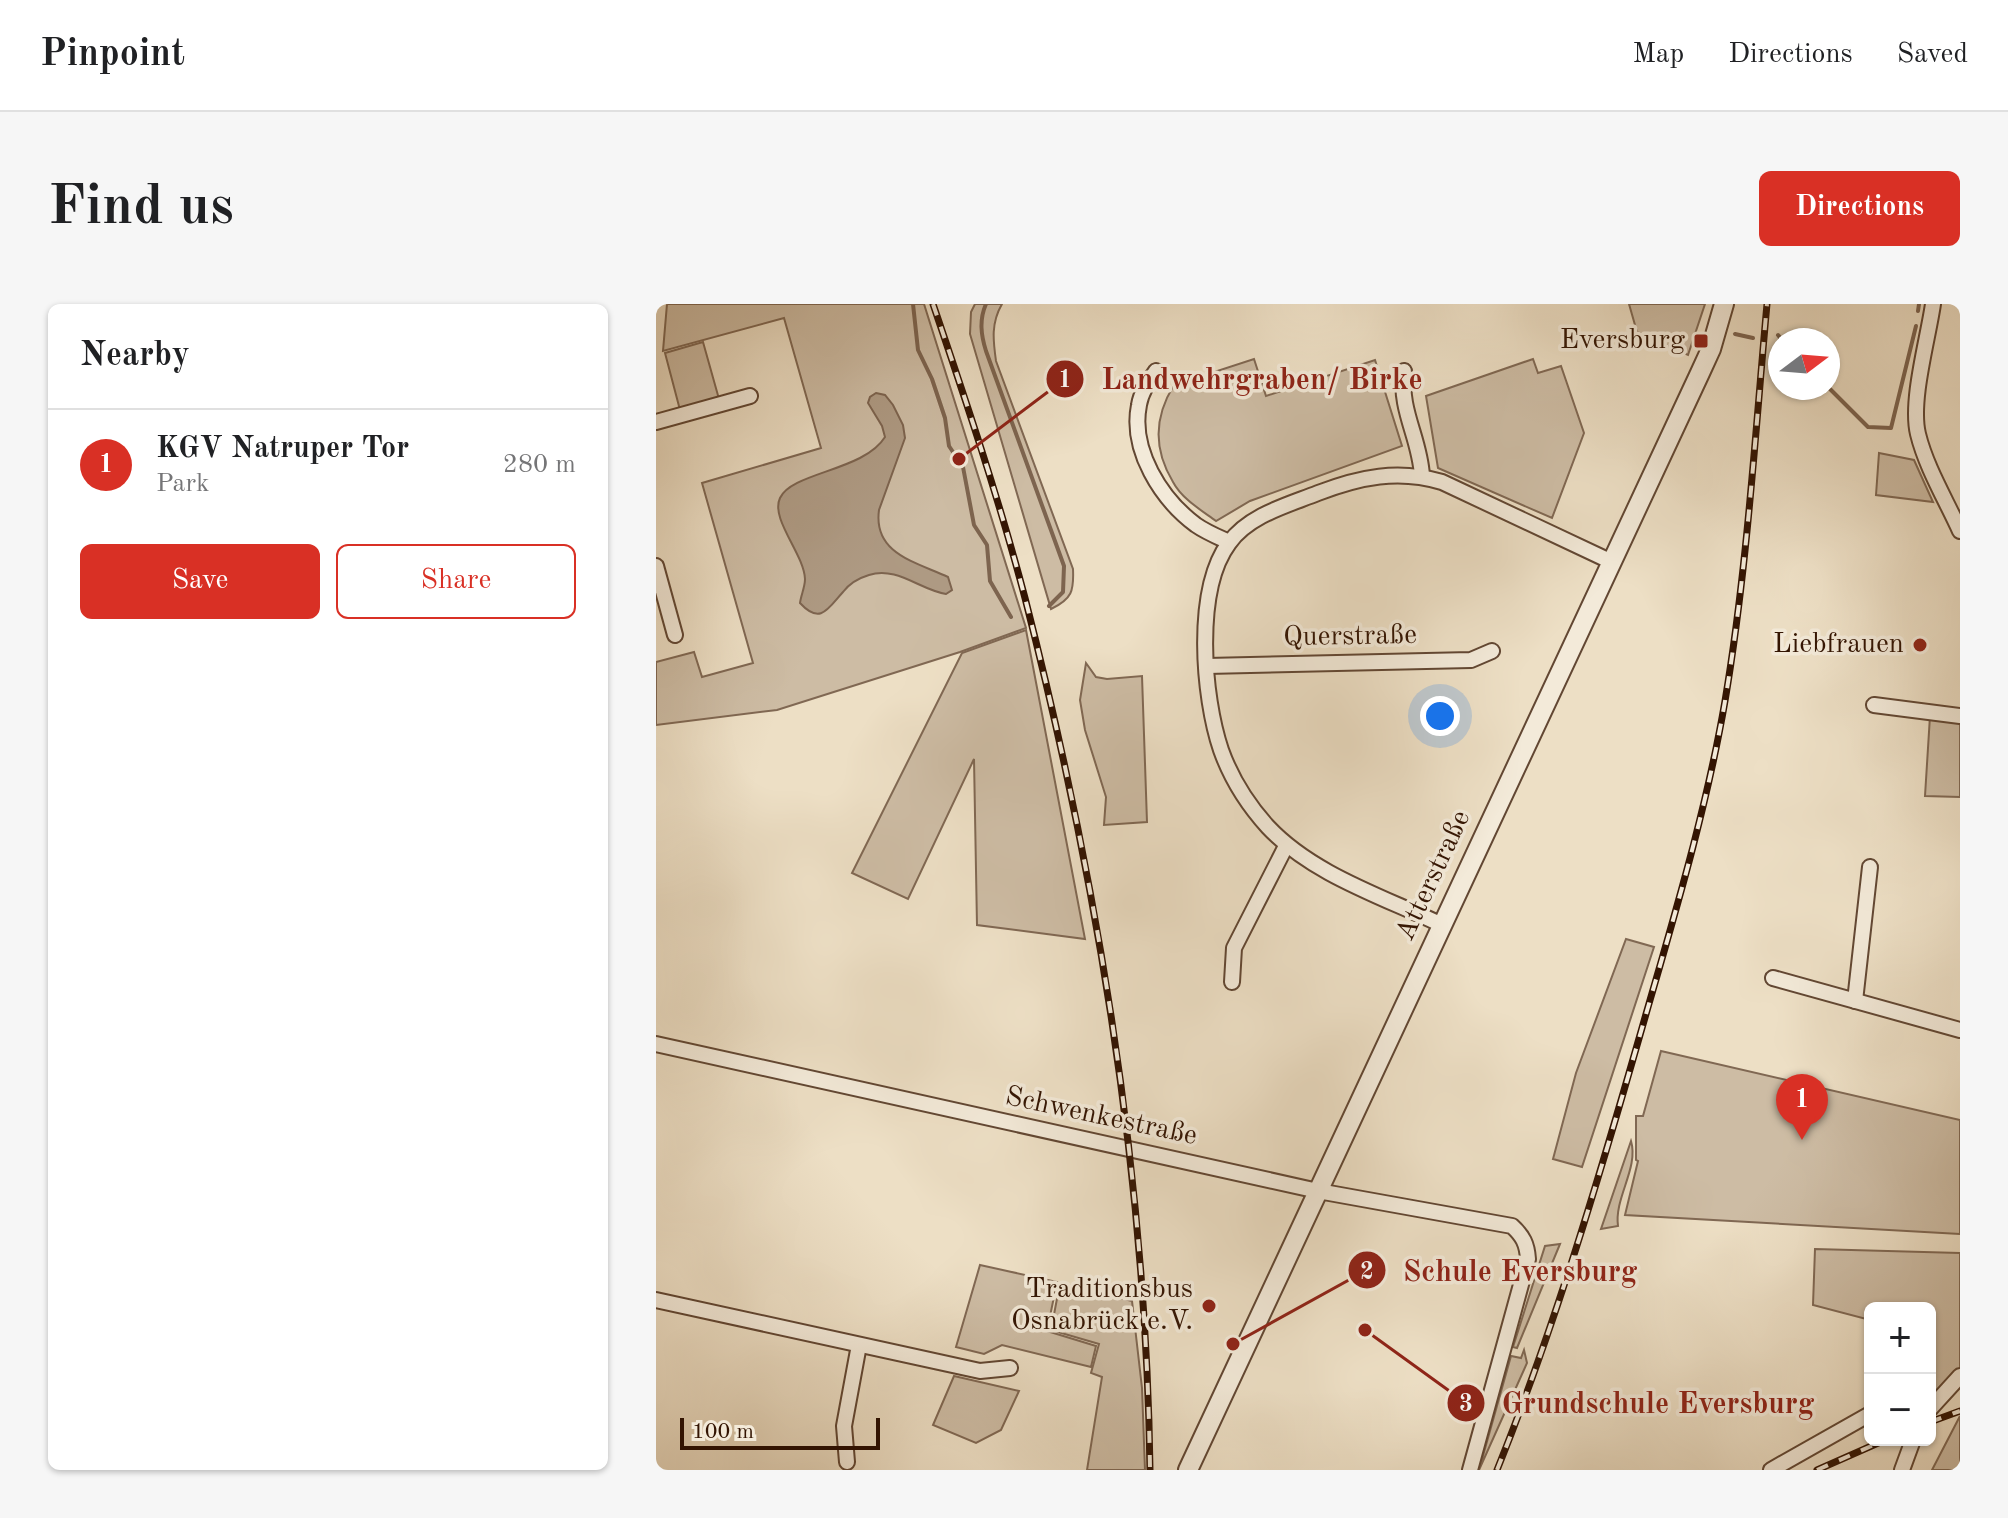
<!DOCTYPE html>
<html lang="en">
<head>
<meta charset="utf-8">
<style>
	:root { --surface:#fff; --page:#f6f6f6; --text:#202124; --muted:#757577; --line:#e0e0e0; --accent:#d93025 }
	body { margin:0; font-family:"Old Standard TT",serif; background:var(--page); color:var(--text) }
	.controls { position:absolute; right:24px; bottom:24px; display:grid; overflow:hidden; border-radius:12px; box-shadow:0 2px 6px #0004 }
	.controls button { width:72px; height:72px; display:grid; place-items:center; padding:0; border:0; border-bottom:2px solid var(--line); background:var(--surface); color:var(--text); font:40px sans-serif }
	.compass { position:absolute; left:1112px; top:24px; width:72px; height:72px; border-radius:50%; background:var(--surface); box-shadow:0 2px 6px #0004; rotate:74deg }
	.scale { position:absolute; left:24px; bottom:20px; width:200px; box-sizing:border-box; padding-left:8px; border:4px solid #331402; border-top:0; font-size:22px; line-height:28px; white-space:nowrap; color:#331402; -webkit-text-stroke:6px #f3ead9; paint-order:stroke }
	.you { position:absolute; left:784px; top:412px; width:28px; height:28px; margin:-20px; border:6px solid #fff; border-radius:50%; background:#1a73e8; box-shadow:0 0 0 12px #1a73e833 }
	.badge { display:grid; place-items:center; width:52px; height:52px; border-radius:50%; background:var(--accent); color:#fff; font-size:26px; font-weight:700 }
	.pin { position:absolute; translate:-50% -66px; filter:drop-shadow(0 2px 4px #0008) }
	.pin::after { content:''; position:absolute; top:42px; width:28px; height:24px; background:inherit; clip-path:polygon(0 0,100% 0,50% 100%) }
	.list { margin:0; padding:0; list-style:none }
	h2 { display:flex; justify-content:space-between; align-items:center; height:104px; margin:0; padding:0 32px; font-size:34px }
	h2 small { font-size:26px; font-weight:400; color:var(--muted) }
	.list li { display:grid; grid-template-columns:52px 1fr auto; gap:24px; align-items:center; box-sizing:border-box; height:112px; padding:0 32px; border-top:2px solid var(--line) }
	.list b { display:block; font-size:30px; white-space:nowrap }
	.list p { margin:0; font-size:26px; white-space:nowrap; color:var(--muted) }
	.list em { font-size:26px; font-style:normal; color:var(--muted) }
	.actions { display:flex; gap:16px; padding:24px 32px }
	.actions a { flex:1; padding:18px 0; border:2px solid var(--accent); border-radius:12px; text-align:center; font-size:28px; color:var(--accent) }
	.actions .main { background:var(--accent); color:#fff }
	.map { position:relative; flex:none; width:1304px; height:1166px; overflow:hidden; border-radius:12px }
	header { display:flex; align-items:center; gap:48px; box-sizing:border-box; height:112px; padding:0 40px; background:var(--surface); border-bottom:2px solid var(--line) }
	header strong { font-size:38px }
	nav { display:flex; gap:44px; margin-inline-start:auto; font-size:28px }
	.intro { display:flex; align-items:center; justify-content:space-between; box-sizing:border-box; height:192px; padding:0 48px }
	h1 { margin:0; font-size:56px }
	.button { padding:20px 36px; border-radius:12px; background:var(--accent); color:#fff; font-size:28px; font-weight:700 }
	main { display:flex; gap:48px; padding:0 48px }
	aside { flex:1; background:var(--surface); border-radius:12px; box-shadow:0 2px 6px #0004 }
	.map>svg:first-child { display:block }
	.green { fill:#cdbca4; stroke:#806853; stroke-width:2 }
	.water { fill:#ae9a83; stroke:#7d644f; stroke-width:2 }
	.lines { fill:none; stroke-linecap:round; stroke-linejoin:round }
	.stream { stroke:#7d644f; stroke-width:4 }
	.minor-casing { stroke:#624733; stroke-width:18 }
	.tertiary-casing { stroke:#624733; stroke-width:22 }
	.minor { stroke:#f3ead9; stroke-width:14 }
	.tertiary { stroke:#f3ead9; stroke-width:18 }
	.rail-casing { stroke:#331402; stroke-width:7 }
	.rail { stroke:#f3ead9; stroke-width:4; stroke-dasharray:12; stroke-linecap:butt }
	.poi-dot { fill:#8f2418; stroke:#f3ead9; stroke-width:3 }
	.labels { text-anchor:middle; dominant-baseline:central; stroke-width:7; stroke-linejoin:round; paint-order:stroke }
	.poi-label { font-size:28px; fill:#331402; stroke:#f3ead9; text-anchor:end }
	.street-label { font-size:28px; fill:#331402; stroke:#f3ead9 }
	.leader { fill:none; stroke:#8f2418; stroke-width:3 }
	.callout-dot { fill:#8f2418; stroke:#f3ead9; stroke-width:3 }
	.mark-label { font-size:24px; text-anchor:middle; font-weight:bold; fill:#fff }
	.callout-label { font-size:30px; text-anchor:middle; font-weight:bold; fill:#8f2418; stroke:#f3ead9; stroke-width:7; stroke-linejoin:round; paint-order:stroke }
</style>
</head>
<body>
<header>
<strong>Pinpoint</strong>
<nav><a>Map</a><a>Directions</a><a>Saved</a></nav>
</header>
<div class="intro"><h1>Find us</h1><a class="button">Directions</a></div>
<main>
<aside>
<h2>Nearby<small></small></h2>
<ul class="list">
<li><span class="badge">1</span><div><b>KGV Natruper Tor</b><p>Park</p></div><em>280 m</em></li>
</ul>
<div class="actions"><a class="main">Save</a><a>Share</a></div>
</aside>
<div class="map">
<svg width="1304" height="1166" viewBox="0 0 1304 1166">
	<rect width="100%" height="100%" fill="#eddfc5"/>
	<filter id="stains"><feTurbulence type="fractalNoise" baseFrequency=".0025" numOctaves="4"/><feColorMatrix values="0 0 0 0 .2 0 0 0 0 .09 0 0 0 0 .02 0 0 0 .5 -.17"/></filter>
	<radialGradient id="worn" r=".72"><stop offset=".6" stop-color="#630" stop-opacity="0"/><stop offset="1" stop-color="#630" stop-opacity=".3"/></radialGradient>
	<g class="green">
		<polygon points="11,0 268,0 370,324 304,348 121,406 0,421 0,358 38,348 46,373 97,359 46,179 165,144 128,14 7,47"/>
		<path d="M 319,0 L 346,0 C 335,19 337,36 340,57 L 417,265 C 418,287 416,295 395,305 L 314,30 L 315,8 Z"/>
		<polygon points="973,0 1049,0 1032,51 981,28"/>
		<polygon points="47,38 63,95 24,106 9,49"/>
		<path d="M 598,55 L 610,92 L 719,56 L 746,142 L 594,197 L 560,217 C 545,206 526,195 517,178 C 497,145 498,113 518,81 Z"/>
		<polygon points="877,55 882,69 905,62 928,129 896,214 782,164 770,92"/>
		<polygon points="1223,149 1258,156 1277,198 1220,191"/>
		<polygon points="370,326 429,635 321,621 318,455 252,595 196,569 306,349"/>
		<polygon points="430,359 440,373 451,375 486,372 491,518 448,521 450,493 429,426 424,396"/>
		<polygon points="1274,412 1304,417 1304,493 1269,492"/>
		<polygon points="970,635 998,643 926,863 897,855 920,769"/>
		<polygon points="1005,747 1304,816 1304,930 969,911 982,857 980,856 980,812 987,812"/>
		<path d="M 975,837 C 983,864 958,894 962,922 L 945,925 Z"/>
		<polygon points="904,940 861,1044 857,1043 889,942"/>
		<polygon points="1159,945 1304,949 1304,1072 1274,1105 1274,1004 1214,1004 1214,1016 1157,1001"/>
		<polygon points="324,961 401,978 391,1027 440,1042 435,1063 346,1041 328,1050 300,1043"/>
		<polygon points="404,979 476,997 486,1084 489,1166 431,1166 446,1073 435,1069 443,1040 395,1026"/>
		<polygon points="868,1046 871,1059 823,1166 855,1052 865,1054"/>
		<polygon points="298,1072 363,1087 345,1126 320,1139 277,1121"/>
		<polygon points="1304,1112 1304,1166 1276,1166"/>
	</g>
	<path class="water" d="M 220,89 L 229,91 L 237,101 L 247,121 L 249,134 L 223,206 C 217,250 260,258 292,273 L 296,286 L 290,290 C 264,286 241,262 213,271 C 203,274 193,280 187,288 C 173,303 165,322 144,299 C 145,291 149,283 149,275 C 148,250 114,215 124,194 C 136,168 208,167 229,133 L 226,122 L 212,99 L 214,93 Z"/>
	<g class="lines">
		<g class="stream">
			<polyline points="257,0 262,46 276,75 289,114 293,142 307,163 318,221 331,241 334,277 355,313"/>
			<path d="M 330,0 C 323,16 325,31 330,47 L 408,262 L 407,288 L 393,302"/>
			<polyline points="1262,7 1263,0"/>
			<polyline points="1079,30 1097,34"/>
			<polyline points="1122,31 1126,36"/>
			<polyline points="1172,83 1212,123 1235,124 1260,22"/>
		</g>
		<g class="minor-casing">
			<g id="minor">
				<path d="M 1277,0 C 1272,35 1254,97 1262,130 C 1270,163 1290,196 1304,227"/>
				<path d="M 500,67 C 493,77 485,88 483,101 C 474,146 505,195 540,221 C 550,228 562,233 573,238"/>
				<path d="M 748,67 C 743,107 764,134 766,172"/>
				<polyline points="0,118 94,92"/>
				<polyline points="0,262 19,331"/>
				<polyline points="551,362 815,356 836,347"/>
				<polyline points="1218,401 1304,412"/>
				<path d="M 786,621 C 728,593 657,571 612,523 C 592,501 575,474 565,446 C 547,393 538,286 573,239 C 593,211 632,201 662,189 C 704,173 742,165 786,178 L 956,258"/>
				<polyline points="1117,674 1304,726"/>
				<polyline points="576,678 578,644 630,542"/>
				<polyline points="1199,697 1214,563"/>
				<path d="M 0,740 L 662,887 L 856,922 C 867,932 871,940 872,955 L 814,1166"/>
				<polyline points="0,996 324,1067 354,1064"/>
				<polyline points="1274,1105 1304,1072"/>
				<polyline points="191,1158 188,1122 203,1041"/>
				<polyline points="1115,1166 1214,1110"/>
				<polyline points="1246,1166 1257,1136"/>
			</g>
		</g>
		<g class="tertiary-casing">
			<polyline id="tertiary" points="532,1166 1044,69 1055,45 1068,0"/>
		</g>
		<use href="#minor" class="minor"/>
		<use href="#tertiary" class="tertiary"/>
		<g class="rail-casing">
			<g id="rail">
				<path d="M 277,0 C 310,97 343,195 369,294 C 442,579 490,872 494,1166"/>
				<polyline points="1274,1118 1304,1107"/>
				<path d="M 841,1166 C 899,1022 943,874 986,724 C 1017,616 1050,508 1069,397 C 1091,266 1099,132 1111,0"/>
				<polyline points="1161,1166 1229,1136"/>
			</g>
		</g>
		<use href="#rail" class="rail"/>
	</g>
	<g class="poi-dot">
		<rect x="1037" y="29" width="16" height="16" rx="4"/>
		<circle cx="1264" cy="341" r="8"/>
		<circle cx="553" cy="1002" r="8"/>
	</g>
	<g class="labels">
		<g class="poi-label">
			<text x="1029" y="37">Eversburg</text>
			<text x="1248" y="341">Liebfrauen</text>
			<text x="537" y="986">Traditionsbus<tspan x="537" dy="32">Osnabrück e.V.</tspan></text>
		</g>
		<g class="street-label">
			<text transform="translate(694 333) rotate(-1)">Querstraße</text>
			<text transform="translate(778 572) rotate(-65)">Atterstraße</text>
			<text transform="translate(445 813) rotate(12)">Schwenkestraße</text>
		</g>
	</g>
	<path class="leader" d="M303 155L409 75M577 1040L711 966M709 1026L810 1099"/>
	<g class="callout-dot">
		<circle cx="303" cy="155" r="8"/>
		<circle cx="577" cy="1040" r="8"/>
		<circle cx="709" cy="1026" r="8"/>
		<circle cx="409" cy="75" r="20"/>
		<circle cx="711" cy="966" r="20"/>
		<circle cx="810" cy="1099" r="20"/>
	</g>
	<g class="mark-label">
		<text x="409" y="83">1</text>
		<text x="711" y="975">2</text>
		<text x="810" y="1107">3</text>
	</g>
	<g class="callout-label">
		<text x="606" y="85">Landwehrgraben/ Birke</text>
		<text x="864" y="977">Schule Eversburg</text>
		<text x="1002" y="1109">Grundschule Eversburg</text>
	</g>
	<rect width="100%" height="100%" filter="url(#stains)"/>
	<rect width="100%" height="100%" fill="url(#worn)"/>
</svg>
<div class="controls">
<button>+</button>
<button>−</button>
</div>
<svg class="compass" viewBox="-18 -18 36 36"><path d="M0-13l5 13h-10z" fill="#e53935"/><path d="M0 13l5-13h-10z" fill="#757577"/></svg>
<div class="scale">100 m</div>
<div class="you"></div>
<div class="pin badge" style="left:1146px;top:836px">1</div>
</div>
</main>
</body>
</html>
